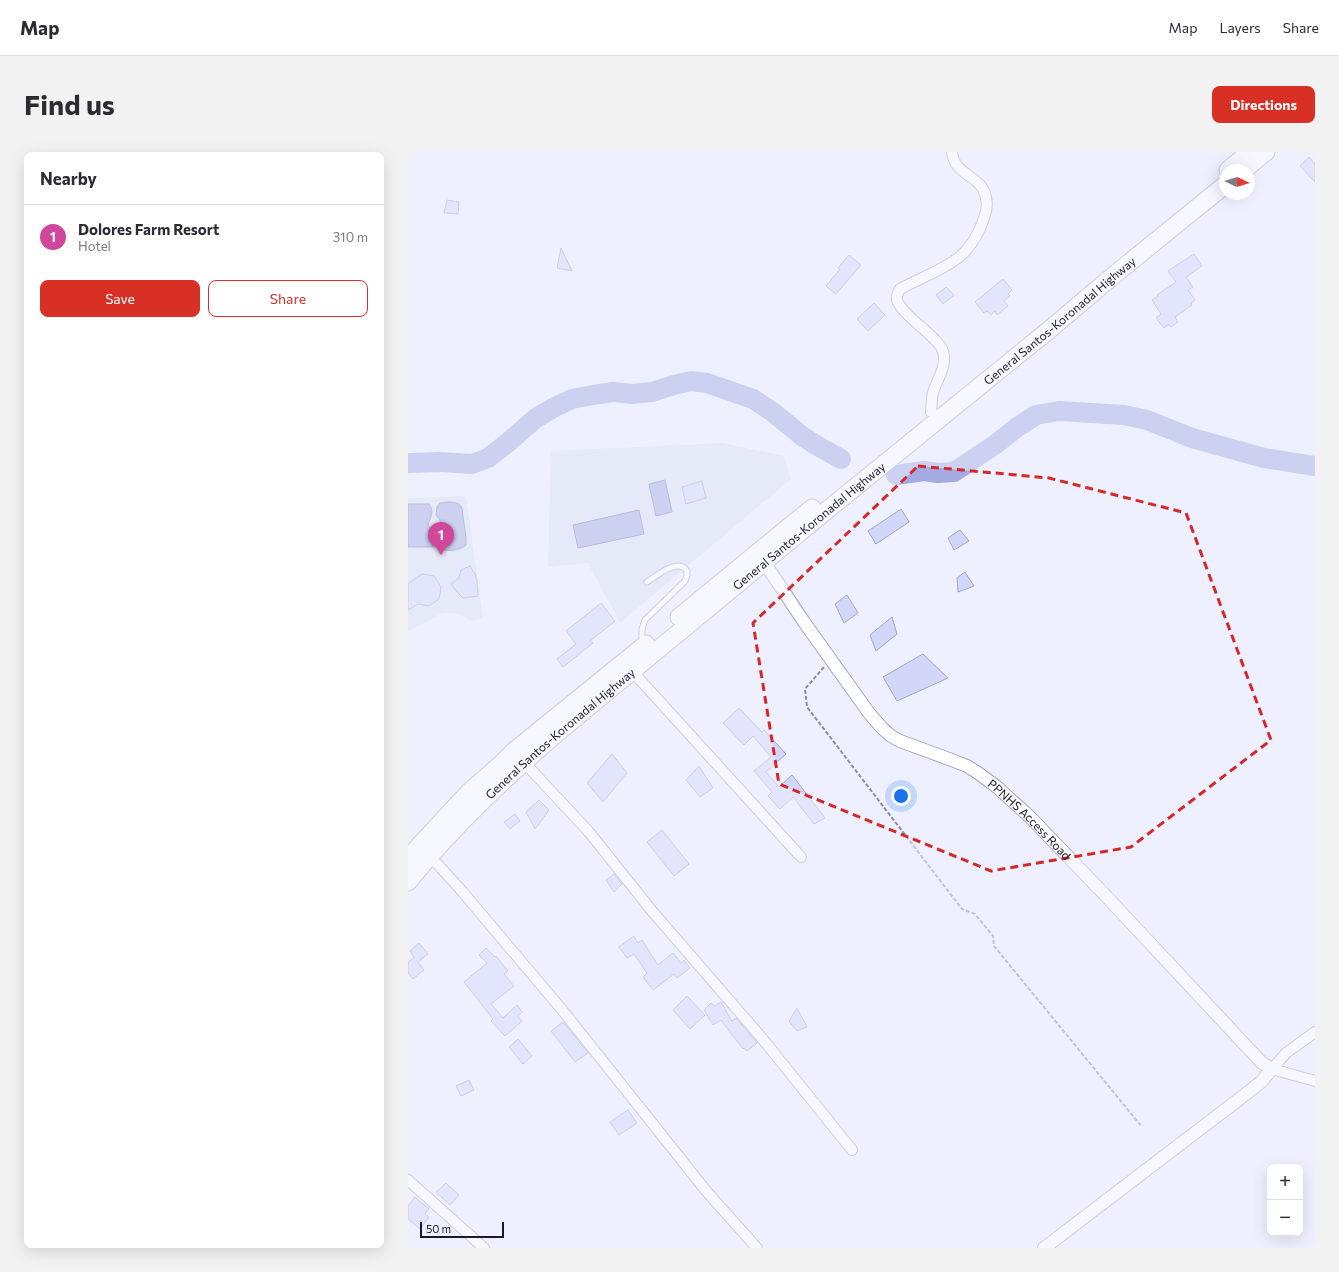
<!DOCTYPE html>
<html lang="en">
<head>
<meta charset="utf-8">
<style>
	:root { --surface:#fff; --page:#f2f2f3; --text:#2b2b33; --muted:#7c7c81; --line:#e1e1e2; --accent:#d93025 }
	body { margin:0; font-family:Commissioner,sans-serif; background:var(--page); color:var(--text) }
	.controls { position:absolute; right:12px; bottom:12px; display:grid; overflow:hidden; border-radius:8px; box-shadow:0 4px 16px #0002 }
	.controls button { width:36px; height:36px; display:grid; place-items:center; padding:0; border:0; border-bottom:1px solid var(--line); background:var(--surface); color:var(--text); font:20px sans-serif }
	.compass { position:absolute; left:811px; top:12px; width:36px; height:36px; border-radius:50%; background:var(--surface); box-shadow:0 4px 16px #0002; rotate:94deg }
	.scale { position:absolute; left:12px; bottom:10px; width:84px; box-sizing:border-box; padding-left:4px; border:2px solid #181a26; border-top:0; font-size:11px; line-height:14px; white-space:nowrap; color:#181a26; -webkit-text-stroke:3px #eef0ff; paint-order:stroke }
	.you { position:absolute; left:493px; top:644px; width:14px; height:14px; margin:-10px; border:3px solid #fff; border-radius:50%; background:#1a73e8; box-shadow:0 0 0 6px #1a73e833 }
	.badge { display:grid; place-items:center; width:26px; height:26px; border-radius:50%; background:var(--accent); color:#fff; font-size:13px; font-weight:700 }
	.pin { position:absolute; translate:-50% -33px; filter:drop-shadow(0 1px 2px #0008) }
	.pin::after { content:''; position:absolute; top:21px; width:14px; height:12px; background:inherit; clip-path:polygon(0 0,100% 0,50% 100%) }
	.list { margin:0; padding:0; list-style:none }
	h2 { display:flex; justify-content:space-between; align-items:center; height:52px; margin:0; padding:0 16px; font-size:17px }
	h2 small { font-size:13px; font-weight:400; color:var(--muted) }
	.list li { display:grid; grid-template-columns:26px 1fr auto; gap:12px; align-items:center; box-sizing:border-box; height:64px; padding:0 16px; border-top:1px solid var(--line) }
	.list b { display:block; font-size:15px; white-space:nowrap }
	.list p { margin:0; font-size:13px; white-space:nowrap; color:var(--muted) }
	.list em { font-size:13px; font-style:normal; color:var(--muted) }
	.actions { display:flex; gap:8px; padding:12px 16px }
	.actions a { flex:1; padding:9px 0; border:1px solid var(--accent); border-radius:8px; text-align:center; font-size:14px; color:var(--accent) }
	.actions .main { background:var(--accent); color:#fff }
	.map { position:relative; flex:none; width:907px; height:1096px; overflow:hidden; border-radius:8px }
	header { display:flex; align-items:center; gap:24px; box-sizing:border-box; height:56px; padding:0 20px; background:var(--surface); border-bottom:1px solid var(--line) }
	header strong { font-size:19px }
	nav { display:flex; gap:22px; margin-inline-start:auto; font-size:14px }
	.intro { display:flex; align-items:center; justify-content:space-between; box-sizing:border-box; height:96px; padding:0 24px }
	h1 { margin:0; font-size:28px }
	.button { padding:10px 18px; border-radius:8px; background:var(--accent); color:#fff; font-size:14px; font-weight:700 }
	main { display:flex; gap:24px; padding:0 24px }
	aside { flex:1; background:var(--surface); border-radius:8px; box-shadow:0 4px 16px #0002 }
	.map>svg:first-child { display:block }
	.built { fill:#dcdff0 }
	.water { fill:#a5abe1; stroke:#7b80a9 }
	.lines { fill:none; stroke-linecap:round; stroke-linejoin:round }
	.river { stroke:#a5abe1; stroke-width:20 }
	.building { fill:#d2d7f9; stroke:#a2a7c9 }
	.service-casing { stroke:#a1a6c7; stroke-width:7 }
	.minor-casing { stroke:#a1a6c7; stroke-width:12 }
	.tertiary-casing { stroke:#a1a6c7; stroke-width:14 }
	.trunk-casing { stroke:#a1a6c7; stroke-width:19 }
	.path { stroke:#8d8f9d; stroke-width:2; stroke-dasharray:4 2; stroke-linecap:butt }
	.service { stroke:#fff; stroke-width:5 }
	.minor { stroke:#fff; stroke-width:10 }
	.tertiary { stroke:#fff; stroke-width:12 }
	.trunk { stroke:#fff; stroke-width:17 }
	.marked { fill:none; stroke:#d62828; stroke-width:3; stroke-dasharray:8 5; stroke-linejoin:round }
	.labels { text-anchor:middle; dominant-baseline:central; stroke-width:3; stroke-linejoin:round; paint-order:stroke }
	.street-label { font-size:12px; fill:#181a26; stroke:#eef0ff }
</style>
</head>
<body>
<header>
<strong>Map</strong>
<nav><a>Map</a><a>Layers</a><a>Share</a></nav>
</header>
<div class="intro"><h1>Find us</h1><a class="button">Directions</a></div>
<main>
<aside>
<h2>Nearby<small></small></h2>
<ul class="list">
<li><span class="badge" style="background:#d1479c">1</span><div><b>Dolores Farm Resort</b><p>Hotel</p></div><em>310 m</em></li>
</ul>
<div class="actions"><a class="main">Save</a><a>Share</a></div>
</aside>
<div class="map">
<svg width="907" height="1096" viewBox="0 0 907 1096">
	<rect width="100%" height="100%" fill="#eef0ff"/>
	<g class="built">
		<polygon points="315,291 376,304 383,327 212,471 180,411 142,415 140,414 143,299"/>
		<polygon points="58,344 75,467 62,469 58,466 51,462 35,461 0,479 0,346"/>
	</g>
	<g class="water">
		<polygon points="257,328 264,360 248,364 241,332"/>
		<path d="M 40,350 C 46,350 52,350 54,357 L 58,386 L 58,393 C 51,399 39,400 31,396 L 32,387 L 31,377 L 33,374 L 32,368 L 28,363 L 29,355 L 32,351 Z"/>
		<path d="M 0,352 L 21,352 C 27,360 22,365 20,373 L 24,377 L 22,385 L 25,390 L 25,395 L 0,395 Z"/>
		<polygon points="231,358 236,382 170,396 165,373"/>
	</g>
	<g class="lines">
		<g class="river">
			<polyline points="0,311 32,310 64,312 80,306 97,293 128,266 147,255 164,247 185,243 205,240 224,242 244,240 266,233 283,229 299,231 345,247 366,261 394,284 408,293 433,307"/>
			<polyline points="488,323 516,319 530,321 546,320 588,292 608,276 628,263 651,259 716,263 739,268 784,286 856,306 907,314"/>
		</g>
	</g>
	<g class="building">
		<polygon points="901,5 907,12 907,30 892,14"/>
		<polygon points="39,48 51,50 50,62 36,61"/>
		<polygon points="153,96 164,119 149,116"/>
		<polygon points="786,102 794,114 778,125 785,135 780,138 787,148 783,151 784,153 767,165 770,170 763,175 761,172 756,176 748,166 753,162 744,148 750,144 749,143 768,130 760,119"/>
		<polygon points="441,103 453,113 428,142 418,134 432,117 430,116"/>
		<polygon points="595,127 604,138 600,142 602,144 596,149 600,154 589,163 587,159 583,163 579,159 576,161 567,150"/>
		<polygon points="538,135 546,143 535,152 528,143"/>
		<polygon points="466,151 477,163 460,179 449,167"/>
		<polygon points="294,329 298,346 278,352 274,335"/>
		<polygon points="493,357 501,370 468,392 460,379"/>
		<polygon points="552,378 561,389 546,398 540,386"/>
		<polygon points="62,414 66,421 67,421 68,427 69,427 70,444 55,446 49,440 43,432 51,426 53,418"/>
		<polygon points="557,420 566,434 550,440 549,426"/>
		<polygon points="14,422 26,424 33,435 31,447 21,454 10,452 0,458 0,432"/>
		<polygon points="439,443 450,461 436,471 427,452"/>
		<polygon points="193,451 207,469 182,489 185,491 155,515 149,507 168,492 158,479"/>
		<polygon points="484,465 489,482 468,499 462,483"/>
		<polygon points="515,502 540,526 489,549 475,525"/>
		<polygon points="331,556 354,580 356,578 378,602 358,620 371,635 384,623 417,666 406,672 385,645 372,657 360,644 364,640 346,619 363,605 345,584 336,593 315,571"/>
		<polygon points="204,602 219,621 195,650 179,631"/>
		<polygon points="291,614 305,636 292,645 278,628"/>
		<polygon points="131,648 141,658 127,677 118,660"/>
		<polygon points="107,662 112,669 102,677 96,670"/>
		<polygon points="254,678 281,712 266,724 239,690"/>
		<polygon points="206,722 214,732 206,740 198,728"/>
		<polygon points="226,784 230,791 234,788 250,813 265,801 273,811 276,808 282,816 269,826 266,822 245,838 235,825 239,821 226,802 219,806 211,795"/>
		<polygon points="11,791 20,802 10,810 16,818 5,827 0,821 0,810 6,805 2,799"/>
		<polygon points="78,796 87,805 88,804 100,819 96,822 106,834 83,852 95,866 109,853 114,860 110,864 114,869 97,884 83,869 85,867 56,830 79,811 71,803"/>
		<polygon points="279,844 297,863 282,877 265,858"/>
		<polygon points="313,850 324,869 328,866 349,891 339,899 336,896 335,897 313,868 305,873 296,858 303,851 307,854"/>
		<polygon points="389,856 399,875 389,879 381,869"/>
		<polygon points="155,870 180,901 167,910 143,879"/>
		<polygon points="110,887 124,904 115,912 101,895"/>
		<polygon points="61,928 66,938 53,944 48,934"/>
		<polygon points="220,958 229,971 211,983 202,970"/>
		<polygon points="38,1031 51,1043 42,1053 28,1040"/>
		<polygon points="7,1045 21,1057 17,1062 21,1065 12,1077 0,1067 0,1054"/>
	</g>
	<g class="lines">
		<g class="service-casing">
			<path id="service" d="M 234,491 L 234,477 L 237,468 L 277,429 L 279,423 L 279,419 C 271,405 248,424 239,430"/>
		</g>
		<g class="minor-casing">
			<g id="minor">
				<path d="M 523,260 C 524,254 523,247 525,241 C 529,227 542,210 533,195 C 524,181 493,162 489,148 C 488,143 490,141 492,137 C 530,116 561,113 576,66 C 580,56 580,47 575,37 C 566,22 546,21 544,0"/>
				<polyline points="224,519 393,705"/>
				<polyline points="113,607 181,680 244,759 353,885 444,998"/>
				<polyline points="22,704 53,738 155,859 299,1040 349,1096"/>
				<polyline points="907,880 878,901 864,917 907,929"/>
				<polyline points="0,1028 76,1096"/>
			</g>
		</g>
		<g class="tertiary-casing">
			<g id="tertiary">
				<path id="s1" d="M 350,405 L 356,410 L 396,470 L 461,561 L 474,576 L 483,584 L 492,589 L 541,607 L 559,614 L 570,621 L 589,635 L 622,665 L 697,743 L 854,911 L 864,917 L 853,930 L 830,948 L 636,1096"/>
			</g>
		</g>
		<g class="trunk-casing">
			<g id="trunk">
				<polyline points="820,18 842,0"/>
				<polyline points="836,18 858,0"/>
				<polyline points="271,465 404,356"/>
				<polyline points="0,708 10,695 61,640 92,613 106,599 238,492"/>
				<path id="s2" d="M 0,730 C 46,673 99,624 155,576 L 424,354 L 641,178 L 706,123 L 817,33"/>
			</g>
		</g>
		<polyline class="path" points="416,515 397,537 399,555 554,757 567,762 585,784 586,794 734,975"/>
		<use href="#service" class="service"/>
		<use href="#minor" class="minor"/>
		<use href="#tertiary" class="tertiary"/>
		<use href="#trunk" class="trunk"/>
	</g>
	<path d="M0 0H907V1096H0ZM 510,314 L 641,326 L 778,361 L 863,588 L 723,695 L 583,719 L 371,632 L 345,471 Z" fill="#eef0ff" fill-opacity=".55" fill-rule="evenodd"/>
	<path class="marked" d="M 510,314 L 641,326 L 778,361 L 863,588 L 723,695 L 583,719 L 371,632 L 345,471 Z"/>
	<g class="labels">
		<g class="street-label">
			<text stroke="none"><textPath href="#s2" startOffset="861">General Santos-Koronadal Highway</textPath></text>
			<text stroke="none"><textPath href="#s2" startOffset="537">General Santos-Koronadal Highway</textPath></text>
			<text stroke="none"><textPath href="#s2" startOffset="213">General Santos-Koronadal Highway</textPath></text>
			<text stroke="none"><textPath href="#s1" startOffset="388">PPNHS Access Road</textPath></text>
		</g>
	</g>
</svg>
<div class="controls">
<button>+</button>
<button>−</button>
</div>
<svg class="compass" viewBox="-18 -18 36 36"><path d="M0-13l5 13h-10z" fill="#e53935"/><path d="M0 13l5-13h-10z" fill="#7c7c81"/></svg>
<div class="scale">50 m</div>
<div class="you"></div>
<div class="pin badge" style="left:33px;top:403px;background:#d1479c">1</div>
</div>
</main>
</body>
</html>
